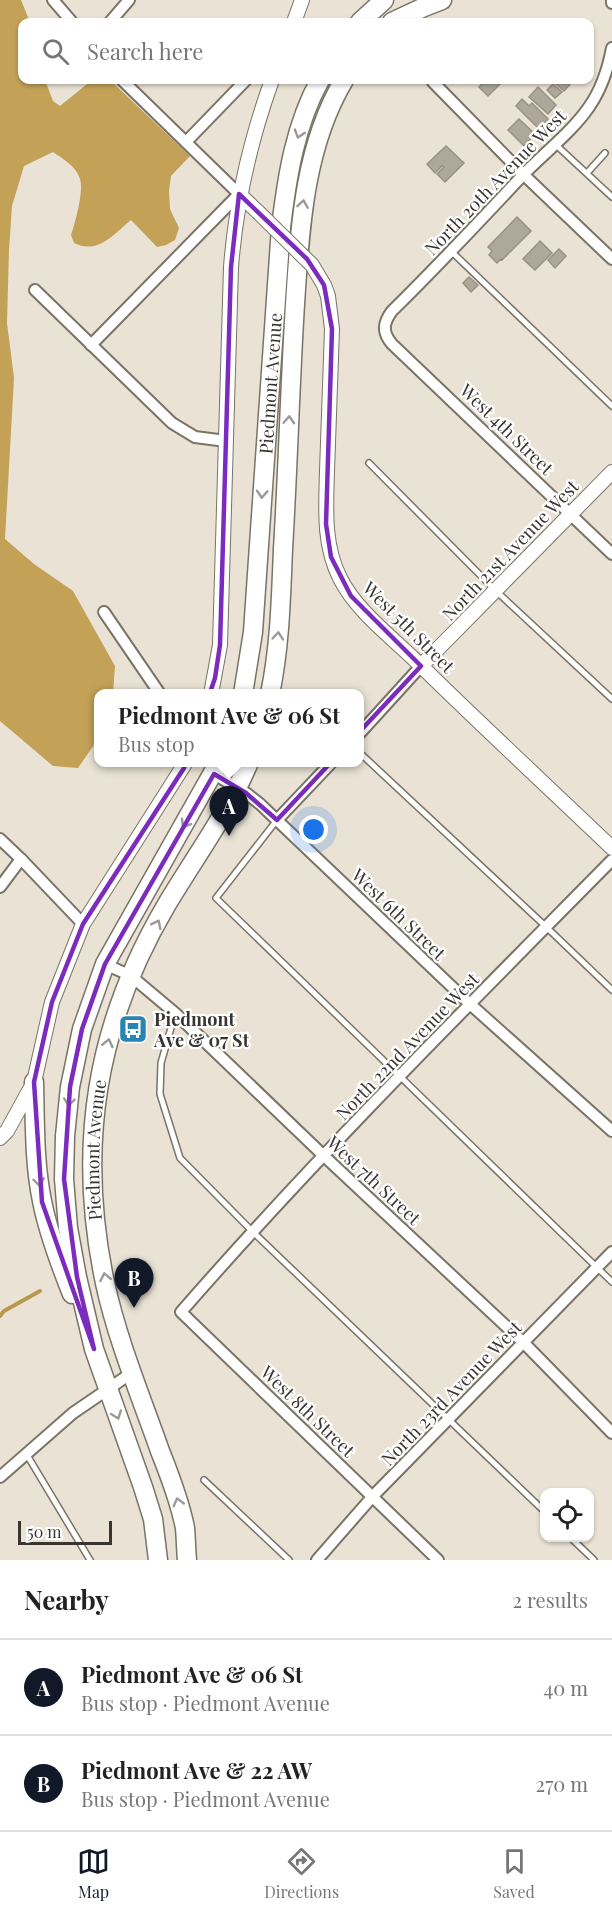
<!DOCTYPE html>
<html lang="en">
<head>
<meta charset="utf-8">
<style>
	:root { --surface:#fff; --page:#f6f6f6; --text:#222; --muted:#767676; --line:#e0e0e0; --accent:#111827 }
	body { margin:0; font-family:"Playfair Display",serif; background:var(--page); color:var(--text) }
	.controls { position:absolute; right:18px; bottom:18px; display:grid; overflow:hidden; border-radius:12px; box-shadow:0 2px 4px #0004 }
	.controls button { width:54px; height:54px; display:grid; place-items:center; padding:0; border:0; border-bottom:2px solid var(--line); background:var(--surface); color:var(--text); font:30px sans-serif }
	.scale { position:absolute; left:18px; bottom:15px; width:94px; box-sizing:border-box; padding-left:6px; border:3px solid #383530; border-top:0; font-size:16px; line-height:21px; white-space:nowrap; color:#383530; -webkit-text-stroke:4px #fff; paint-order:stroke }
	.you { position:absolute; left:314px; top:830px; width:21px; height:21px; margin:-15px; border:4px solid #fff; border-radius:50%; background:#1a73e8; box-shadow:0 0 0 9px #1a73e833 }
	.badge { display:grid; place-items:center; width:39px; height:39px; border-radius:50%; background:var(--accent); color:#fff; font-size:20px; font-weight:700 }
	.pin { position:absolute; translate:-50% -50px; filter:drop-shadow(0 2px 3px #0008) }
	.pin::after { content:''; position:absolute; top:32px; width:21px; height:18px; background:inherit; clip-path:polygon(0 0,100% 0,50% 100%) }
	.popup { position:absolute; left:94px; top:689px; width:270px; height:78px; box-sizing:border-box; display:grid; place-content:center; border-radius:12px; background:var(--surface); filter:drop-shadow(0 2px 4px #0005); font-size:20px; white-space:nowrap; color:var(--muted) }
	.popup b { font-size:22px; color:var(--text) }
	.popup::after { content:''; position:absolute; left:50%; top:100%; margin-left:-12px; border:12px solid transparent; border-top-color:var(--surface) }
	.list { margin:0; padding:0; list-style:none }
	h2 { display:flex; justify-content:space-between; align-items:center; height:78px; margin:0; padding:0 24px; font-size:26px }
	h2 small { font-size:20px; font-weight:400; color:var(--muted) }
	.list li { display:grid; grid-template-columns:39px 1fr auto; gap:18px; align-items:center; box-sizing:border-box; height:96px; padding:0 24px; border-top:2px solid var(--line) }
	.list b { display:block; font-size:22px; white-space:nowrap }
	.list p { margin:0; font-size:20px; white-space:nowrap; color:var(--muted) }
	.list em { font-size:20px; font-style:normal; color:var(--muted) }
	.icon { flex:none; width:33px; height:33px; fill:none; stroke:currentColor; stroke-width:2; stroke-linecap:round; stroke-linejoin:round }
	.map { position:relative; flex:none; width:612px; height:1560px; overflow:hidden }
	.search { position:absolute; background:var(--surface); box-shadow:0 2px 4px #0004; left:18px; right:18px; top:18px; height:66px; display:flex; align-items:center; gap:15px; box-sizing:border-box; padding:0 21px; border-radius:12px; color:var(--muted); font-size:22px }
	.sheet { height:270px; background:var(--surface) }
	nav { display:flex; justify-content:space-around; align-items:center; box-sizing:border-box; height:84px; border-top:2px solid var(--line); background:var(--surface); font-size:16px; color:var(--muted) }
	nav a { display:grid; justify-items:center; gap:3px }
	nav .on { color:var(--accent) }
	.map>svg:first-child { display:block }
	.forest { fill:#c3a157 }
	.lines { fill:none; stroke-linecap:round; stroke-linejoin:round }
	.stream { stroke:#b9974d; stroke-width:4 }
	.building { fill:#aea89a; stroke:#989184; stroke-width:1.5 }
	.service-casing { stroke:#7a7467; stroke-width:8 }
	.minor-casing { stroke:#7a7467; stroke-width:14 }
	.tertiary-casing { stroke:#7a7467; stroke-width:16 }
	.trunk-casing { stroke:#7a7467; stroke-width:21 }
	.service { stroke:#fff; stroke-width:5 }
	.minor { stroke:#fff; stroke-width:10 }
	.tertiary { stroke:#fff; stroke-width:14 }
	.trunk { stroke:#fff; stroke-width:18 }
	.tertiary-bridge-casing { stroke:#7a7467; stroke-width:16; stroke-linecap:butt }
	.tertiary-bridge { stroke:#fff; stroke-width:14 }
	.oneway { stroke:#9c9a98 }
	.marked { fill:none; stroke:#7b2cbf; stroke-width:4.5; stroke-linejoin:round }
	.labels { text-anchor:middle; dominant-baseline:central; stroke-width:4.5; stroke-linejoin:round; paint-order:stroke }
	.street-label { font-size:18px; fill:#383530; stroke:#fff }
	.poi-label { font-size:18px; font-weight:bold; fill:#383530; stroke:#fff; text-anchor:start }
</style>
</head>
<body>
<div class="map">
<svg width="612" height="1560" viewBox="0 0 612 1560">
	<rect width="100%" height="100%" fill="#eae3d5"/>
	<path class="forest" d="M 0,0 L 21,0 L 30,22 L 22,22 L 22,80 L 45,80 L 53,101 L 60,106 L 92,80 L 110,80 L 190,156 L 171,176 L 169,191 L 170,209 L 179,228 L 175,240 L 166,245 L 157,247 L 131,220 C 114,234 98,255 74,243 L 71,235 C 75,223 84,191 80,179 C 76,166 63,159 53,152 L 24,166 L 12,206 L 9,250 L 7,323 L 14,378 L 5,539 L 34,564 L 73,591 L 115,666 L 113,693 L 98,694 L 98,739 L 78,768 L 53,766 L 0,721 Z"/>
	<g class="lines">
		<polyline class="stream" points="0,1316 4,1311 40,1291"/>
	</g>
	<g class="building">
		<polygon points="486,80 504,80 488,96 479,87"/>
		<polygon points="552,80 570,80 572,82 564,91"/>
		<polygon points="553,84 562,92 555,98 547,90"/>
		<polygon points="538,87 556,105 548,114 529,97"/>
		<polygon points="522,99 529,106 532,103 548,119 539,129 516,106"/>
		<polygon points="519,119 535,134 524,146 508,130"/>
		<polygon points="446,146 464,163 445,182 437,174 444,167 442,166 435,173 427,164"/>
		<polygon points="517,217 531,231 502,260 501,259 497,263 489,255 492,251 488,247"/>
		<polygon points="540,241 552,253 535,270 523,259"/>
		<polygon points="559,249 566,256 555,268 548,260"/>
		<polygon points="469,277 478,285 471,292 463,283"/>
	</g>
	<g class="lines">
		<g class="service-casing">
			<g id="service">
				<polyline points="555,144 612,197"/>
				<polyline points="587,173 605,153"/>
				<polyline points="452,252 612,406"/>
				<polyline points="369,463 495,590 612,699"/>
				<polyline points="360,753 541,922 612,990"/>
				<polyline points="277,820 216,898 612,1282"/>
				<polyline points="175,1014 161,1063 160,1094 180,1158 252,1231 544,1511"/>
				<polyline points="27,1455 90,1560"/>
				<polyline points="204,1480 289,1560"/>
				<polyline points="571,1538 594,1560"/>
			</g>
		</g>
		<g class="minor-casing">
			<g id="minor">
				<polyline points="53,0 72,22"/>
				<polyline points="612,0 612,3"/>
				<polyline points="110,22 129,0"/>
				<path d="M 612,48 C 608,69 601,90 589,107 C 571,133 544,153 522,176 C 479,222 437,267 392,311 C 383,323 382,332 392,344 L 612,554"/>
				<polyline points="433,82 524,175 612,259"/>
				<polyline points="186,142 246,80"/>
				<polyline points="35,290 172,423 195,437 226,441"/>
				<polyline points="91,345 239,194 122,80"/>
				<polyline points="104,612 160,694"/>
				<polyline points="360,733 421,666"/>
				<polyline points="214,774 246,793 260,804 470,1004 612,1131"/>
				<polyline points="277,820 332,762"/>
				<polyline points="0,839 21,859 83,924"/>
				<polyline points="0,887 21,859"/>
				<polyline points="105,964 131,976 175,1013 324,1156 524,1343 612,1433"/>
				<polyline points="0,1477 73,1413 133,1372"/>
				<polyline points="317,1560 373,1496 612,1252"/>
				<path d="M 438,1560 L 181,1312 C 318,1155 466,1008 612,860"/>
			</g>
		</g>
		<g class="tertiary-casing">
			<g id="tertiary">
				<polyline points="294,22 302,0"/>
				<polyline points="239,194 258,212"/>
				<path d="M 327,471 C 326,507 323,545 340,578 C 355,609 389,635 414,659 C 479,723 546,785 612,848"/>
				<polyline points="421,666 612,472"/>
				<path d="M 211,694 L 220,645 L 231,267 C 236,203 250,141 272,80"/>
				<polyline points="0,1138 7,1131 34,1082 52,1002 83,924 186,762"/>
			</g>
		</g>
		<g class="trunk-casing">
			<g id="trunk">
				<polyline points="360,22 384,0"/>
				<polyline points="392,22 424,7 442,0"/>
				<path id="s1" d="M 243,694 L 253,632 L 281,227 C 287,177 295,125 320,80"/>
				<path d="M 270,694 C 280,646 281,597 283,549 C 288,467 290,385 295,304 C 300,228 304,147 344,80"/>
				<path d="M 34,1082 C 35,1121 34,1162 42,1201 C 48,1232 60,1264 72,1294"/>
				<polyline points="158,1560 153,1519 143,1487 94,1349 77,1277 68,1228 64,1179 65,1136 70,1087 82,1029 105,964 219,762"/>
				<path id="s2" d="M 187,1560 C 186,1550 186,1539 185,1528 C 180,1502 170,1476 160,1451 C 141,1397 117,1339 105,1283 C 76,1146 96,1024 167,904 C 195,857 228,813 249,762"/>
			</g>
		</g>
		<use href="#service" class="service"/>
		<use href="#minor" class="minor"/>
		<use href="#tertiary" class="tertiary"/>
		<use href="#trunk" class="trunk"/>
		<g class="tertiary-bridge-casing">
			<polyline id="tertiary-bridge" points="258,212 312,265 324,285 328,296 332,329 327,471"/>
		</g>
		<use href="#tertiary-bridge" class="tertiary-bridge"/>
	</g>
	<defs><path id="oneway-chevron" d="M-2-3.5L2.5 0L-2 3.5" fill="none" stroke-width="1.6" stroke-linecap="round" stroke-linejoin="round" transform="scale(1.5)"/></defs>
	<g class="oneway">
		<use href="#oneway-chevron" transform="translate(299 134) rotate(107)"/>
		<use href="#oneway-chevron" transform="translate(303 204) rotate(-81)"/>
		<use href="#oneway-chevron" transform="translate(289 420) rotate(-87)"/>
		<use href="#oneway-chevron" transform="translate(262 494) rotate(94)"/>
		<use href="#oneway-chevron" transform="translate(278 636) rotate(-85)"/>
		<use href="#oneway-chevron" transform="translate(185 824) rotate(120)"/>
		<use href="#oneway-chevron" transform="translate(157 924) rotate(-63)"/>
		<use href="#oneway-chevron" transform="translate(108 1043) rotate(-77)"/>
		<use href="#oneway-chevron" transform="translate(69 1102) rotate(96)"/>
		<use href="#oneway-chevron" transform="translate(39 1182) rotate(82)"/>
		<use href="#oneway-chevron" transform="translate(105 1277) rotate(-101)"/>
		<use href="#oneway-chevron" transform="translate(117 1415) rotate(70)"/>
		<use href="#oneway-chevron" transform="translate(178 1502) rotate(-105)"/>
	</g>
	<path class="marked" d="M 239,194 L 307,259 L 324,285 L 332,329 L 326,524 L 331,557 L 351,596 L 421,666 L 277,820 L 246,793 L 214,774 L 105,964 L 82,1029 L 70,1087 L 64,1179 L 77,1277 L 94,1349 L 42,1202 L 34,1082 L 52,1002 L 83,924 L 184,768 L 215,678 L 220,645 L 231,267 Z"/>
	<defs>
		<g id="bus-square" transform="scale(1.5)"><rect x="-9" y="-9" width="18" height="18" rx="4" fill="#2884b1" stroke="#fff"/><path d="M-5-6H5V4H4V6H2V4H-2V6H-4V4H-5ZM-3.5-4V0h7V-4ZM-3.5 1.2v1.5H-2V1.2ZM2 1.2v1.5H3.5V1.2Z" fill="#fff"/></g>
	</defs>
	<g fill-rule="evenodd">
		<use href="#bus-square" x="133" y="1029"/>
	</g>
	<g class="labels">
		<g class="street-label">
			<text transform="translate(495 182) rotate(-46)">North 20th Avenue West</text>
			<text stroke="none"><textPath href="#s1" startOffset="312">Piedmont Avenue</textPath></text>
			<text transform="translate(507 429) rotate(44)">West 4th Street</text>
			<text transform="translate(510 550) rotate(-46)">North 21st Avenue West</text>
			<text transform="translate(409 627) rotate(45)">West 5th Street</text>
			<text transform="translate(399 914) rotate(44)">West 6th Street</text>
			<text transform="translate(407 1046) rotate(-46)">North 22nd Avenue West</text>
			<text stroke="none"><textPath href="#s2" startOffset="424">Piedmont Avenue</textPath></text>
			<text transform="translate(374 1180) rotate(43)">West 7th Street</text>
			<text transform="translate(451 1393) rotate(-46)">North 23rd Avenue West</text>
			<text transform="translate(308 1411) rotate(44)">West 8th Street</text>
		</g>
		<g class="poi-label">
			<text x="154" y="1019">Piedmont<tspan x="154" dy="21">Ave &amp; 07 St</tspan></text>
		</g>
	</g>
</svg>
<div class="controls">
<button><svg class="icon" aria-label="locate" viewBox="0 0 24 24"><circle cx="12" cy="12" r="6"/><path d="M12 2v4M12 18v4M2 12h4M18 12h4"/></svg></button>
</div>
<div class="scale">50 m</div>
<div class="you"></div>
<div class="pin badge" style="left:229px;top:836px">A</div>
<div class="popup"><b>Piedmont Ave &amp; 06 St</b>Bus stop</div>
<div class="pin badge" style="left:134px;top:1308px">B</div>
<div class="search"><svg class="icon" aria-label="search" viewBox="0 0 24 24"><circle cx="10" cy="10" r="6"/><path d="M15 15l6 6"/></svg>Search here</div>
</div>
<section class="sheet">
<h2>Nearby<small>2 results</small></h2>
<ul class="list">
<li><span class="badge">A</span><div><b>Piedmont Ave &amp; 06 St</b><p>Bus stop · Piedmont Avenue</p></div><em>40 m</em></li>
<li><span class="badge">B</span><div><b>Piedmont Ave &amp; 22 AW</b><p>Bus stop · Piedmont Avenue</p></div><em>270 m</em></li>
</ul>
</section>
<nav>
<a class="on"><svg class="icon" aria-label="map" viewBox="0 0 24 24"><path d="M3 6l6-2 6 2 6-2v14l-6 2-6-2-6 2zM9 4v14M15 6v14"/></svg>Map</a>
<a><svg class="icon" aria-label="directions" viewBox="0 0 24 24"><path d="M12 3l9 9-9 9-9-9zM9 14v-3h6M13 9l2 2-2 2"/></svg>Directions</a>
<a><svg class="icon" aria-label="saved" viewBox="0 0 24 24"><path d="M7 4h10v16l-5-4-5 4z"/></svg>Saved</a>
</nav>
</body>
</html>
